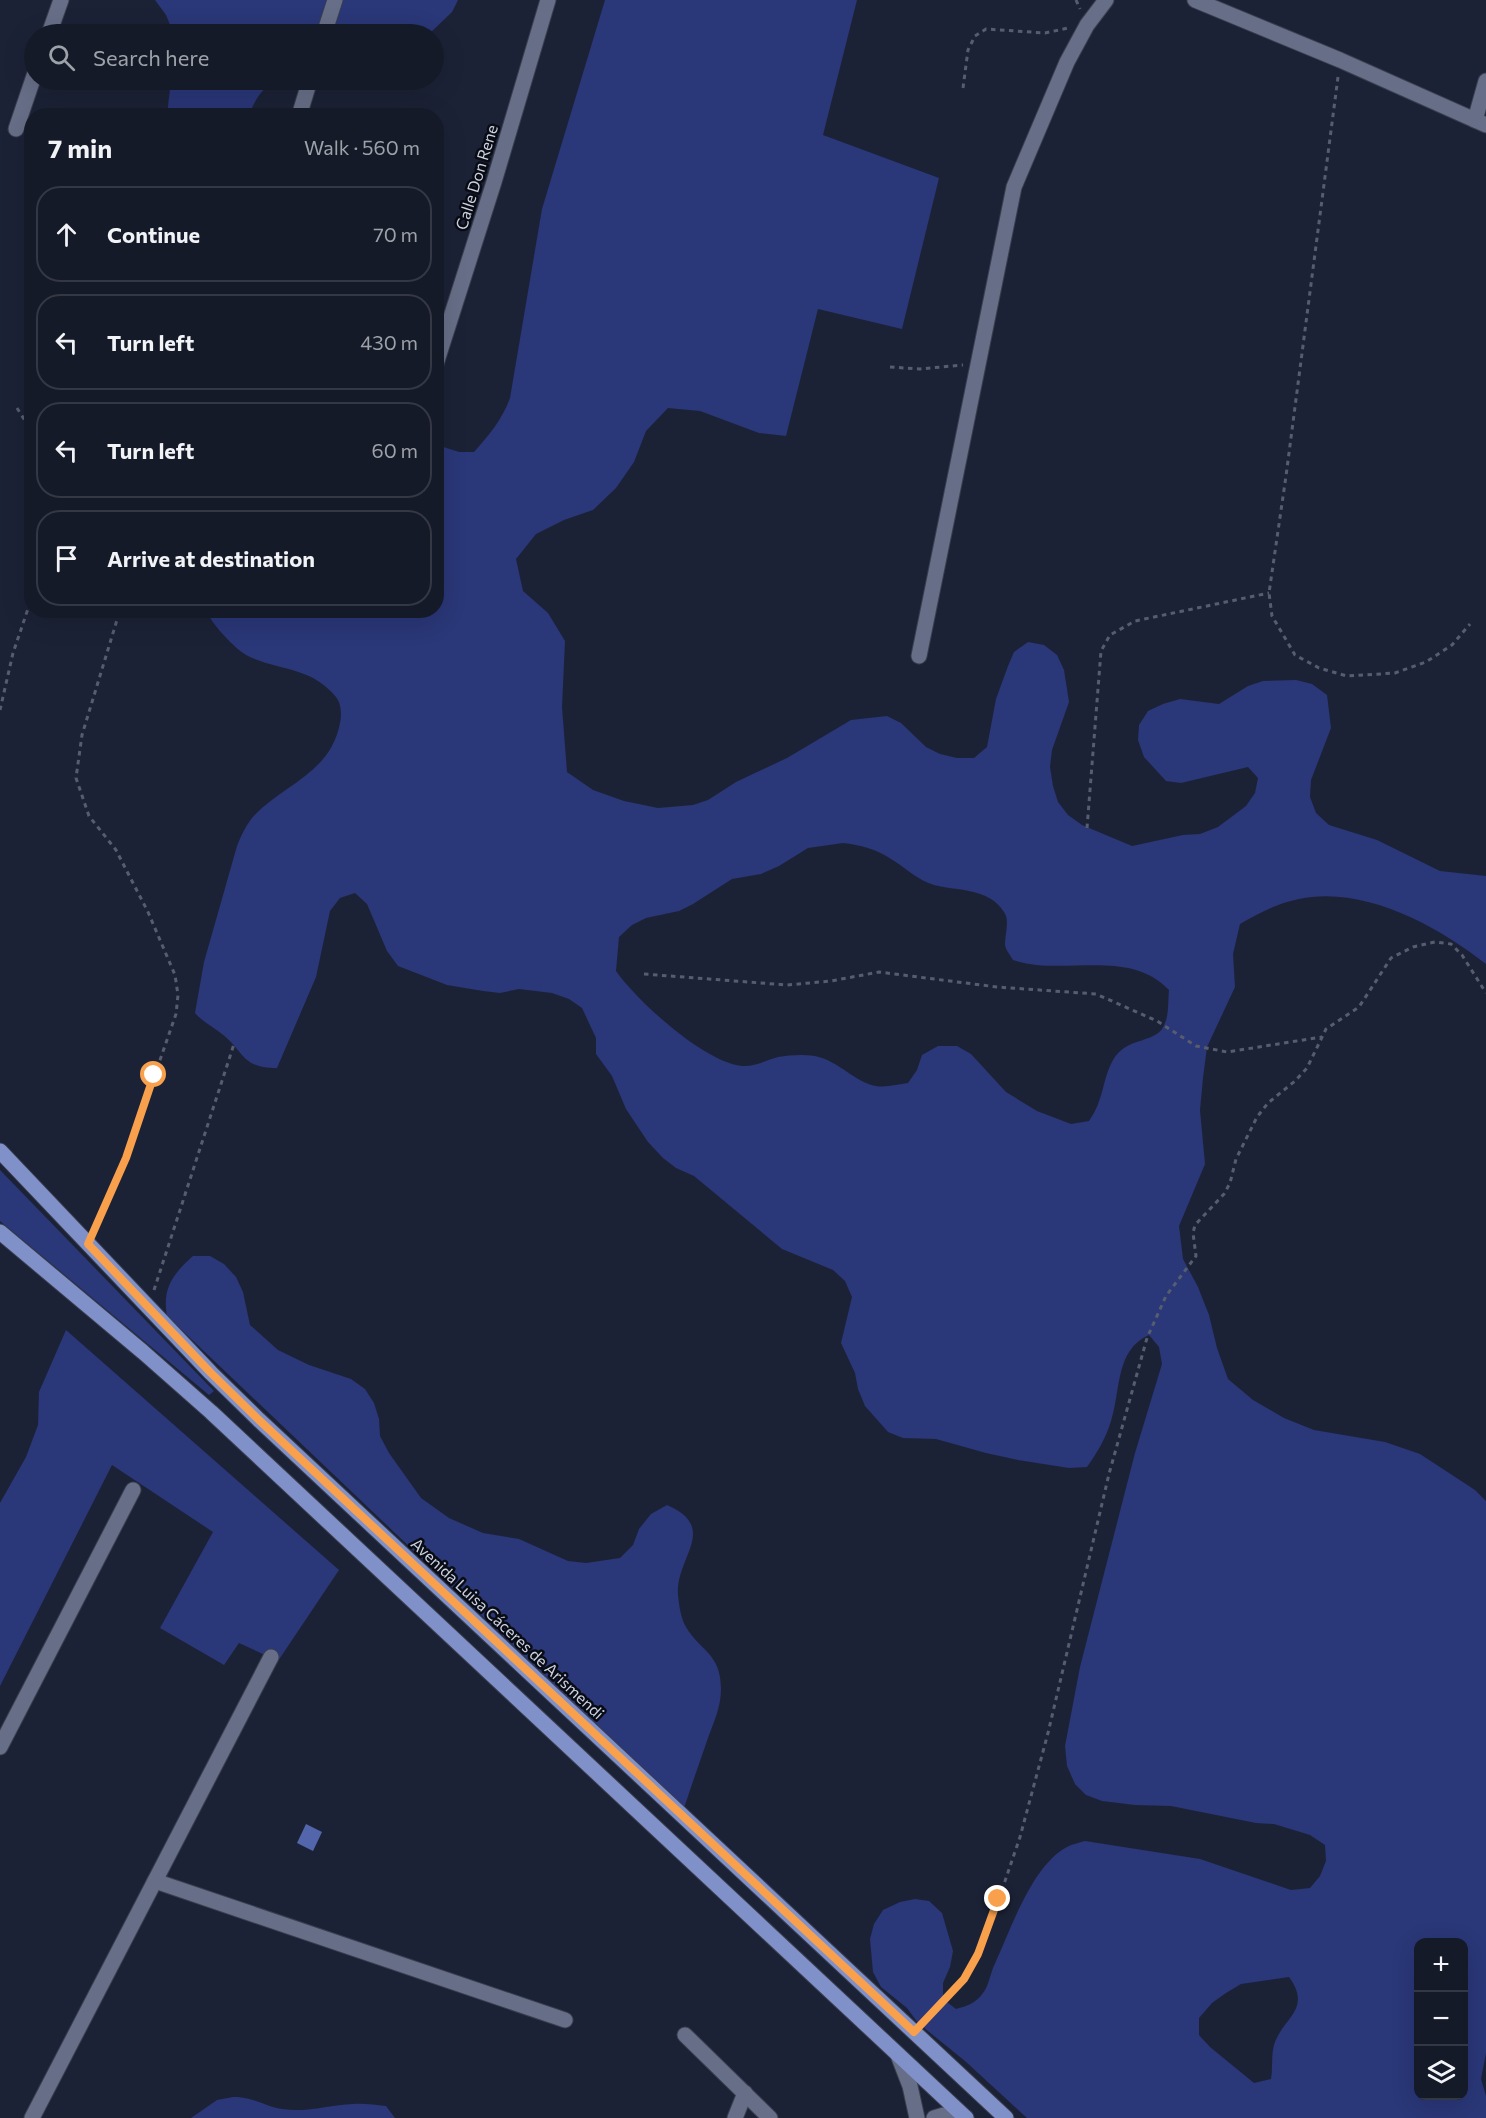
<!DOCTYPE html>
<html lang="en">
<head>
<meta charset="utf-8">
<style>
	:root { --surface:#151a28; --page:#222734; --text:#f1f3f6; --muted:#9da1a8; --line:#343845 }
	body { margin:0; font-family:Commissioner,sans-serif; background:var(--page); color:var(--text) }
	.controls { position:absolute; right:18px; bottom:18px; display:grid; overflow:hidden; border-radius:12px; box-shadow:0 6px 24px #0002 }
	.controls button { width:54px; height:54px; display:grid; place-items:center; padding:0; border:0; border-bottom:2px solid var(--line); background:var(--surface); color:var(--text); font:30px sans-serif }
	.stop { position:absolute; width:18px; height:18px; margin:-14px; border:4px solid #f9a04c; border-radius:50%; background:#fff }
	.stop.end { background:#f9a04c; border-color:#fff; box-shadow:0 2px 6px #0008 }
	.list { margin:0; padding:0; list-style:none }
	h2 { display:flex; justify-content:space-between; align-items:center; height:78px; margin:0; padding:0 24px; font-size:26px }
	h2 small { font-size:20px; font-weight:400; color:var(--muted) }
	.list li { display:grid; grid-template-columns:39px 1fr auto; gap:18px; align-items:center; box-sizing:border-box; height:96px; margin:0 12px 12px; padding:0 12px; border:2px solid var(--line); border-radius:24px }
	.list b { display:block; font-size:22px; white-space:nowrap }
	.list em { font-size:20px; font-style:normal; color:var(--muted) }
	.icon { flex:none; width:33px; height:33px; fill:none; stroke:currentColor; stroke-width:2; stroke-linecap:round; stroke-linejoin:round }
	.map { position:relative; flex:none; width:1486px; height:2118px; overflow:hidden }
	.search { position:absolute; background:var(--surface); box-shadow:0 6px 24px #0002; left:24px; top:24px; width:420px; height:66px; display:flex; align-items:center; gap:15px; box-sizing:border-box; padding:0 21px; border-radius:33px; color:var(--muted); font-size:22px }
	.panel { position:absolute; background:var(--surface); box-shadow:0 6px 24px #0002; left:24px; top:108px; width:420px; height:510px; border-radius:24px }
	.map>svg:first-child { display:block }
	.green { fill:#2a3778; fill-rule:evenodd }
	.water { fill:#5366ac }
	.lines { fill:none; stroke-linecap:round; stroke-linejoin:round }
	.minor-casing { stroke:#3a3f50; stroke-width:17 }
	.tertiary-casing { stroke:#3a3f50; stroke-width:17 }
	.primary-casing { stroke:#3a3f50; stroke-width:17 }
	.path { stroke:#575d6f; stroke-width:3; stroke-dasharray:4.5 4.5; stroke-linecap:butt }
	.minor { stroke:#676f88; stroke-width:15 }
	.tertiary { stroke:#676f88; stroke-width:15 }
	.primary { stroke:#8091c9; stroke-width:15 }
	.route { stroke:#f9a04c; stroke-width:8 }
	.labels { text-anchor:middle; dominant-baseline:central; stroke-width:5; stroke-linejoin:round; paint-order:stroke }
	.street-label { font-size:16px; fill:#cdd2e0; stroke:#090c15 }
</style>
</head>
<body>
<div class="map">
<svg width="1486" height="2118" viewBox="0 0 1486 2118">
	<rect width="100%" height="100%" fill="#1c2236"/>
	<g class="green">
		<polygon points="155,0 458,0 452,12 429,34 174,34 166,15"/>
		<path d="M 605,0 L 857,0 L 823,135 L 939,178 L 902,329 L 818,309 L 786,436 L 759,433 L 700,411 L 668,408 L 646,431 L 634,462 L 616,488 L 593,510 L 564,520 L 536,534 L 516,559 L 523,591 L 548,613 L 565,641 L 562,707 L 567,772 L 593,790 L 624,801 L 658,808 L 693,805 L 708,800 L 736,782 L 787,758 L 851,720 L 887,716 L 901,723 L 926,747 L 940,754 L 957,758 L 974,758 L 987,747 L 996,699 L 1008,666 L 1014,652 L 1028,642 L 1044,645 L 1057,655 L 1064,670 L 1069,702 L 1052,750 L 1050,767 L 1053,786 L 1058,802 L 1068,815 L 1082,825 L 1132,846 L 1183,835 L 1200,834 L 1218,827 L 1246,806 L 1255,793 L 1258,778 L 1248,767 L 1181,783 L 1166,781 L 1144,757 L 1138,740 L 1139,725 L 1148,711 L 1163,704 L 1180,699 L 1219,704 L 1248,686 L 1263,681 L 1296,680 L 1312,684 L 1327,695 L 1331,728 L 1311,780 L 1310,797 L 1316,813 L 1329,825 L 1377,840 L 1440,871 L 1486,876 L 1486,964 C 1438,926 1363,885 1299,899 C 1278,903 1259,913 1240,924 L 1233,954 L 1235,987 L 1207,1047 L 1203,1078 L 1200,1110 L 1205,1164 L 1179,1226 L 1183,1259 L 1198,1287 L 1209,1315 L 1217,1348 L 1228,1379 L 1253,1400 L 1284,1418 L 1314,1430 L 1385,1442 L 1420,1454 L 1475,1490 L 1486,1501 L 1486,2053 L 1481,2079 L 1486,2096 L 1486,2118 L 1027,2118 L 965,2061 L 918,2023 L 907,2008 L 881,1987 L 873,1972 L 870,1939 L 874,1924 L 883,1910 L 900,1902 L 915,1899 L 929,1901 L 942,1913 L 953,1951 L 950,1967 L 943,1983 L 943,1999 L 956,2009 C 967,2006 976,2003 983,1993 C 988,1987 990,1976 993,1968 C 1010,1932 1031,1866 1067,1847 C 1072,1844 1079,1843 1085,1841 L 1200,1859 L 1291,1890 L 1310,1888 L 1320,1876 L 1326,1861 L 1325,1845 L 1310,1835 L 1274,1824 L 1256,1823 L 1171,1806 L 1135,1805 L 1102,1801 L 1086,1795 L 1075,1784 L 1067,1766 L 1065,1746 L 1080,1667 L 1135,1453 L 1162,1364 L 1159,1347 L 1149,1335 C 1115,1350 1121,1390 1111,1421 C 1106,1438 1097,1453 1087,1467 L 1069,1468 L 1018,1460 L 986,1453 L 936,1439 L 903,1438 L 888,1432 L 865,1406 L 858,1389 L 855,1373 L 841,1343 L 852,1297 L 845,1281 L 833,1270 L 782,1249 L 694,1176 L 676,1168 L 663,1158 L 648,1142 L 626,1109 L 612,1076 L 596,1054 L 596,1038 L 582,1008 L 569,999 L 552,993 L 519,989 L 500,993 L 483,991 L 447,985 L 398,966 L 387,951 L 367,904 L 355,893 L 340,898 L 330,911 L 316,977 L 277,1068 C 241,1068 245,1052 222,1034 C 212,1026 203,1022 195,1013 L 204,962 L 237,846 C 241,836 245,827 252,818 C 282,784 330,775 340,723 C 342,715 341,703 336,697 C 312,667 281,671 250,657 C 239,652 227,639 219,630 C 214,623 209,619 209,611 L 436,610 L 437,445 L 459,452 L 474,452 C 489,435 502,420 510,398 L 542,209 ZM 843,843 C 860,845 876,849 891,859 C 905,867 917,880 934,885 C 958,891 989,888 1004,912 C 1010,921 1005,933 1005,944 C 1005,949 1010,955 1013,960 C 1063,977 1128,947 1169,990 C 1168,1000 1169,1014 1165,1023 C 1158,1045 1127,1035 1113,1060 C 1102,1080 1104,1100 1089,1121 L 1071,1124 L 1037,1111 L 1006,1092 L 971,1054 L 957,1046 L 938,1046 L 922,1055 L 917,1070 L 908,1083 C 898,1084 886,1088 876,1086 C 856,1083 839,1061 815,1056 C 803,1054 789,1055 778,1057 C 766,1060 755,1067 742,1066 C 704,1062 638,1002 616,971 L 619,937 L 632,925 L 646,918 L 679,911 L 693,904 L 732,879 L 761,874 L 779,866 L 808,848 ZM 1418,1942 L 1464,1942 L 1464,2096 L 1418,2096 ZM 1289,1977 C 1313,2010 1282,2018 1274,2045 C 1271,2056 1273,2068 1271,2079 L 1254,2083 L 1210,2047 L 1199,2035 L 1199,2018 L 1212,2003 L 1226,1993 L 1241,1984 Z"/>
		<path d="M 171,80 L 279,80 C 262,87 256,98 249,115 L 167,115 Z"/>
		<polygon points="0,1170 214,1391 209,1395 0,1221"/>
		<path d="M 193,1256 L 210,1256 L 224,1264 L 236,1277 L 243,1292 L 250,1325 L 278,1350 L 309,1365 L 351,1379 L 365,1389 L 374,1403 L 379,1419 L 380,1436 L 389,1453 L 421,1498 L 449,1518 L 483,1533 L 519,1539 L 568,1561 L 586,1563 L 620,1558 L 633,1545 L 639,1529 L 651,1514 L 667,1505 C 720,1528 675,1558 678,1595 C 679,1605 681,1619 686,1627 C 700,1651 721,1653 721,1689 C 721,1707 714,1721 708,1738 C 700,1761 692,1784 684,1808 L 167,1316 C 162,1288 173,1274 193,1256 Z"/>
		<polygon points="66,1330 339,1570 278,1661 239,1643 224,1665 160,1628 213,1532 112,1465 0,1686 0,1503 26,1457 38,1425 39,1392"/>
		<path d="M 233,2097 C 255,2097 263,2106 282,2109 C 306,2113 329,2105 353,2104 C 364,2103 375,2105 386,2106 L 395,2118 L 191,2118 L 217,2100 Z"/>
	</g>
	<polygon class="water" points="306,1824 322,1832 313,1851 297,1843"/>
	<g class="lines">
		<g class="minor-casing">
			<g id="minor">
				<polyline points="49,34 61,0"/>
				<polyline points="324,34 335,0"/>
				<polyline points="299,116 310,80"/>
				<polyline points="1475,120 1486,81"/>
				<polyline points="16,129 34,76"/>
				<polyline points="436,364 494,182 548,0"/>
				<polyline points="919,656 1014,187 1067,62 1087,25 1106,0"/>
				<polyline points="0,1747 133,1490"/>
				<polyline points="155,1881 565,2020"/>
				<polyline points="685,2035 770,2118"/>
				<polyline points="898,2055 910,2086 917,2118"/>
				<polyline points="32,2118 271,1657"/>
				<polyline points="735,2118 745,2093"/>
				<polyline points="934,2118 944,2115 966,2118"/>
			</g>
		</g>
		<g class="tertiary-casing">
			<polyline id="tertiary" points="1195,0 1340,60 1486,125"/>
		</g>
		<g class="primary-casing">
			<g id="primary">
				<polyline points="0,1151 211,1373 259,1420 1006,2118"/>
				<polyline points="0,1232 143,1352 211,1412 966,2118"/>
			</g>
		</g>
		<g class="path">
			<polyline points="1076,0 1080,9"/>
			<polyline points="1338,77 1286,476 1269,593 1272,616 1295,655 1319,668 1347,676 1395,673 1426,662 1452,645 1470,624"/>
			<polyline points="963,88 968,50 975,36 986,29 1045,33 1068,28"/>
			<polyline points="890,367 920,369 963,365"/>
			<polyline points="17,408 29,427 32,442"/>
			<polyline points="0,710 13,653 32,597"/>
			<polyline points="1087,828 1101,651 1110,635 1135,621 1269,593"/>
			<polyline points="644,974 787,985 831,981 879,972 997,987 1096,994 1157,1021 1196,1046 1227,1052 1322,1037"/>
			<polyline points="95,1228 126,1158 176,1014 178,995 175,975 148,912 116,850 89,816 76,778 82,735 120,610"/>
			<polyline points="154,1290 234,1044"/>
			<polyline points="925,2020 964,1979 978,1954 1005,1881 1020,1837 1048,1733 1109,1474 1147,1338 1166,1296 1196,1256 1193,1233 1195,1225 1224,1194 1230,1183 1236,1159 1257,1117 1268,1103 1295,1081 1307,1068 1326,1029 1359,1007 1391,958 1413,947 1435,942 1451,944 1462,955 1486,993"/>
		</g>
		<use href="#minor" class="minor"/>
		<use href="#tertiary" class="tertiary"/>
		<use href="#primary" class="primary"/>
	</g>
	<g class="lines">
		<polyline class="route" points="154,1075 126,1158 88,1244 211,1373 259,1420 914,2032 964,1979 978,1954 998,1899"/>
	</g>
	<g class="labels">
		<g class="street-label">
			<text transform="translate(476 177) rotate(-73)">Calle Don Rene</text>
			<text transform="translate(508 1628) rotate(43)">Avenida Luisa Cáceres de Arismendi</text>
		</g>
	</g>
</svg>
<div class="controls">
<button>+</button>
<button>−</button>
<button><svg class="icon" aria-label="layers" viewBox="0 0 24 24"><path d="M12 4l9 5-9 5-9-5zM3 14l9 5 9-5"/></svg></button>
</div>
<div class="stop" style="left:154px;top:1075px"></div>
<div class="stop end" style="left:998px;top:1899px"></div>
<div class="search"><svg class="icon" aria-label="search" viewBox="0 0 24 24"><circle cx="10" cy="10" r="6"/><path d="M15 15l6 6"/></svg>Search here</div>
<section class="panel">
<h2>7 min<small>Walk · 560 m</small></h2>
<ul class="list">
<li><svg class="icon" aria-label="ahead" viewBox="0 0 24 24"><path d="M12 20V5M6 11l6-6 6 6"/></svg><div><b>Continue</b></div><em>70 m</em></li>
<li><svg class="icon" aria-label="left" viewBox="0 0 24 24"><path d="M17 20v-9H6M10 6l-5 5 5 5"/></svg><div><b>Turn left</b></div><em>430 m</em></li>
<li><svg class="icon" aria-label="left" viewBox="0 0 24 24"><path d="M17 20v-9H6M10 6l-5 5 5 5"/></svg><div><b>Turn left</b></div><em>60 m</em></li>
<li><svg class="icon" aria-label="arrive" viewBox="0 0 24 24"><path d="M6 21V4h12l-3 4 3 4H6"/></svg><div><b>Arrive at destination</b></div></li>
</ul>
</section>
</div>
</body>
</html>
